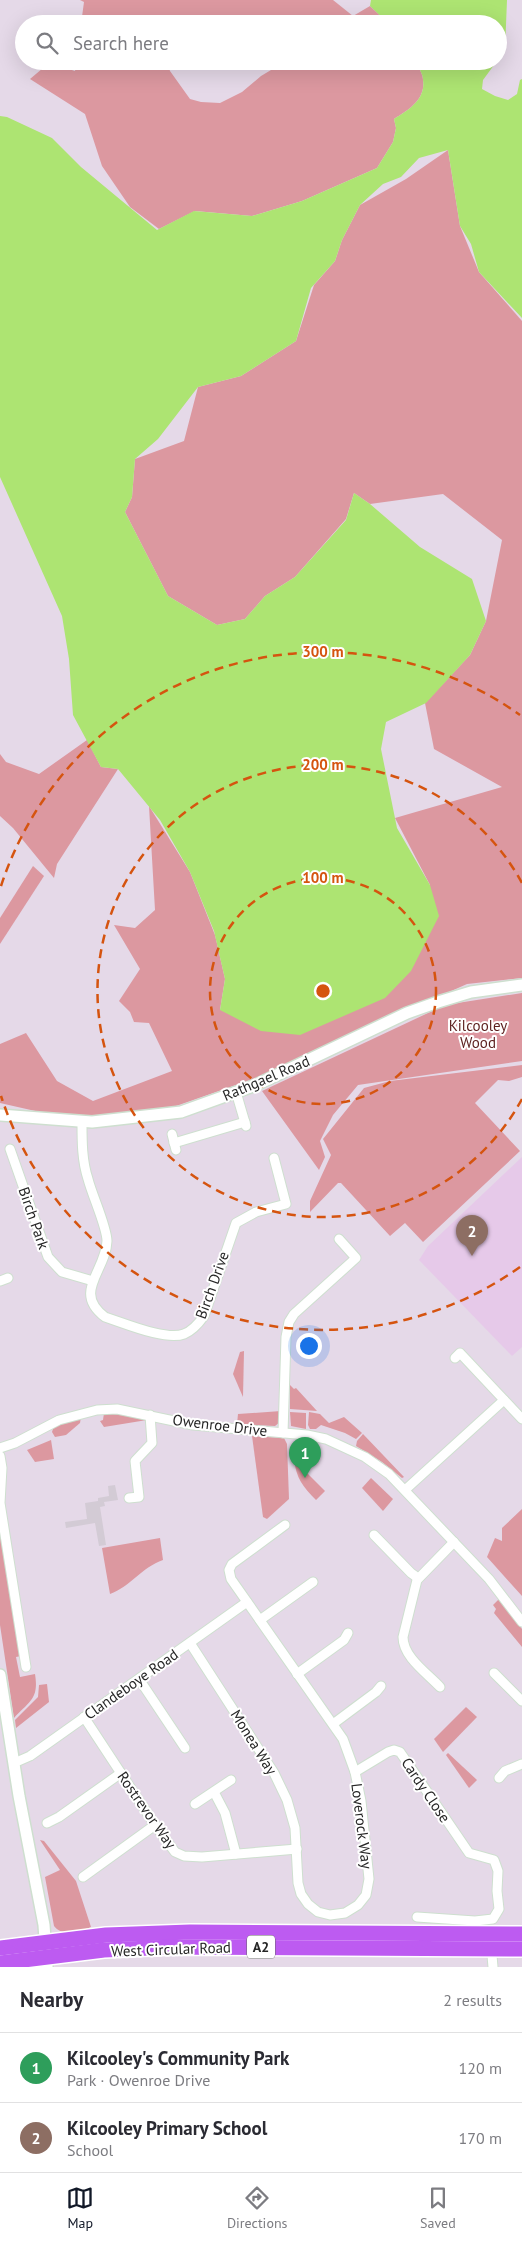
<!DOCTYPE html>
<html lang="en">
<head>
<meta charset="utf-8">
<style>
	:root { --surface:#fff; --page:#f7f7f7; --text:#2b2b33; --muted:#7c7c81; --line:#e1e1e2; --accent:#111827 }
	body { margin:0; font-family:"PT Sans",sans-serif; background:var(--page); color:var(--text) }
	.you { position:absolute; left:308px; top:1345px; width:18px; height:18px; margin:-12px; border:4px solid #fff; border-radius:50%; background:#1a73e8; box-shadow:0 0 0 8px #1a73e833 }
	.badge { display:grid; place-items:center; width:32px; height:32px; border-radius:50%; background:var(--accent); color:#fff; font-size:16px; font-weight:700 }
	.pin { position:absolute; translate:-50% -41px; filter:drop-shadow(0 1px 2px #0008) }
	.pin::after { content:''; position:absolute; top:26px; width:18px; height:15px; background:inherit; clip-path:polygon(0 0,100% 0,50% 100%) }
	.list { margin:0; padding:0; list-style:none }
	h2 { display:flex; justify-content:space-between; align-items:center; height:65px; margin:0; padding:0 20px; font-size:21px }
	h2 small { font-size:16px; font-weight:400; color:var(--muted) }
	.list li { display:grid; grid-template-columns:32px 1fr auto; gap:15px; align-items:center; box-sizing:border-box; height:70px; padding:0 20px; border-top:1px solid var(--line) }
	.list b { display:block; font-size:19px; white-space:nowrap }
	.list p { margin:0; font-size:16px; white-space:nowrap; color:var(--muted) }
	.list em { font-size:16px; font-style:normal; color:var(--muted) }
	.icon { flex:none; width:28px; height:28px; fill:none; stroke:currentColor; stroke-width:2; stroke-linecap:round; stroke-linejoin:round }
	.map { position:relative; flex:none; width:522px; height:1967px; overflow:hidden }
	.search { position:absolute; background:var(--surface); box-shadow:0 5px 20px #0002; left:15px; right:15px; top:15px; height:55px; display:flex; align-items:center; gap:12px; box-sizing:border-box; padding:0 18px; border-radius:28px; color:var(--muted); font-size:19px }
	.sheet { height:205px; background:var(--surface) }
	nav { display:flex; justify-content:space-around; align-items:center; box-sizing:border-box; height:70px; border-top:1px solid var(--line); background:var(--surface); font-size:14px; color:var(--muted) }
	nav a { display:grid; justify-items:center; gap:2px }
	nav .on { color:var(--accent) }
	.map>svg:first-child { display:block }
	.education { fill:#e6c9e9 }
	.green { fill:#dc98a0 }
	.plaza { fill:#d3cbd5 }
	.water { fill:#ade472 }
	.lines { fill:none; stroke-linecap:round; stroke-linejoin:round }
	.street-casing { stroke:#cedfcf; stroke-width:11 }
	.secondary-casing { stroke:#cedfcf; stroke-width:14 }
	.highway-casing { stroke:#fff; stroke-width:18 }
	.street { stroke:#fff; stroke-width:9 }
	.secondary { stroke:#fff; stroke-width:11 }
	.highway { stroke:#bd5bf1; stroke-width:15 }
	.ring { fill:none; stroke:#d5540f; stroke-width:2.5; stroke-dasharray:9 6 }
	.labels { text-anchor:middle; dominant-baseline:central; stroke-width:4; stroke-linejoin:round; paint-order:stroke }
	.shield { fill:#fff; stroke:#676767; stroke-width:1 }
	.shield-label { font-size:14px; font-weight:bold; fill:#262626 }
	.park-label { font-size:15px; fill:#5c1f1e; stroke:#fff }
	.street-label { font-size:15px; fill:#262626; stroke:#fff }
	.centre { fill:#d5540f; stroke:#fff; stroke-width:2.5 }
	.ring-label { font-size:15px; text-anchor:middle; font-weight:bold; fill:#d5540f; stroke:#fff; stroke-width:4; stroke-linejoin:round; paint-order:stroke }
</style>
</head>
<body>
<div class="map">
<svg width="522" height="1967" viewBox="0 0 522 1967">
	<rect width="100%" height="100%" fill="#e5d9e8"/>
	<polygon class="education" points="522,1157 522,1347 512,1356 419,1260 428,1246"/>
	<g class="green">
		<polygon points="80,0 333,0 353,16 370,6 389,24 81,24 84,2"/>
		<path d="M 77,61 L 167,61 L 170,71 L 190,99 L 201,102 L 220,103 L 242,92 L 261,76 L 286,61 L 416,61 C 418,67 423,74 423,80 C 426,99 409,110 394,119 L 396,128 L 393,142 L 377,168 L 302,201 L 252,216 L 195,211 L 159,229 L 130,207 L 102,166 L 85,114 L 30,79 L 49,63 L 75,71 Z"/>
		<polygon points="448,150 460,226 479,272 522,321 522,978 467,984 256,1078 176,1106 75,1120 0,1103 0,1044 26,1033 57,1081 93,1101 172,1071 149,1023 134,1022 130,1012 119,1001 140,969 114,925 135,928 155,910 149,806 190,872 215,935 225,979 220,1010 430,885 395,818 502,787 434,749 425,703 470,655 486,621 502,540 443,494 370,504 354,493 346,519 295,577 265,596 245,619 217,625 168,596 125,512 132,497 135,459 184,441 198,387 241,376 296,341 314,285 335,261 342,240 360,205 406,179"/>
		<polygon points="87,740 101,767 118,769 57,864 54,878 13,828 0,816 0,754 6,762 39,774"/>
		<polygon points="33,866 44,876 0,944 0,918"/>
		<polygon points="522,993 522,1061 358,1085 333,1115 320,1141 325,1157 319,1170 262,1091 445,1005"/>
		<polygon points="522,1065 522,1077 509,1081 498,1080 475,1103 520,1151 423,1242 405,1223 390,1236 341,1183 338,1183 310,1212 310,1201 331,1155 323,1139 364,1088 390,1081"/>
		<polygon points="244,1351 243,1397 233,1374 240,1352"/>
		<polygon points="290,1385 294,1389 296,1388 317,1411 290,1409"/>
		<polygon points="281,1411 280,1422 275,1426 237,1424 238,1414"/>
		<polygon points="290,1412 306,1413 306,1429 291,1426"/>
		<polygon points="309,1412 320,1414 329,1423 344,1417 362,1433 356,1439 345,1433 321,1425 316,1429 310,1429 308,1425"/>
		<polygon points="104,1413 122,1415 147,1420 104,1427 100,1421 103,1420"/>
		<polygon points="81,1417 80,1423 66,1435 55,1437 52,1432 54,1426"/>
		<polygon points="363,1434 404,1477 402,1478 382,1462 356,1446 357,1441"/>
		<polygon points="252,1436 284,1438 287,1444 289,1499 267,1519 263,1517"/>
		<polygon points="51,1440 54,1459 35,1462 27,1450"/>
		<path d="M 300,1457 L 308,1464 L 305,1471 L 325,1491 L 316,1500 C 303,1487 296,1478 294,1459 Z"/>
		<polygon points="371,1478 393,1499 383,1511 362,1488"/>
		<polygon points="522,1509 522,1596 487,1557 495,1538 502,1541 502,1528"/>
		<path d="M 0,1523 L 21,1656 L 16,1657 L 20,1677 L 35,1674 C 39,1699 30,1701 14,1718 L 0,1625 Z"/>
		<path d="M 160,1538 L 163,1560 C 142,1567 130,1587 110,1594 L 102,1548 Z"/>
		<polygon points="499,1599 522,1629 522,1647 494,1613 496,1609 493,1605"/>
		<polygon points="47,1684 49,1702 16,1728 15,1720 38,1697 39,1685"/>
		<polygon points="466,1707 477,1717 443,1752 434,1739"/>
		<polygon points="448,1753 477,1780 469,1788 446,1755"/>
		<path d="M 40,1840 L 44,1841 L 76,1881 L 91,1927 C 80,1931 62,1937 54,1926 L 45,1877 L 60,1870 Z"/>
	</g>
	<polygon class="plaza" points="115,1485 118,1500 104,1502 105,1506 100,1507 106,1545 99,1546 95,1523 66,1528 65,1522 87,1519 85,1503 98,1501 98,1498 109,1496 108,1486"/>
	<g class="water">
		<polygon points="371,0 507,0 505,50 498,60 498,24 389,24 370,6"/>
		<path d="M 416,61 L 497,61 L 483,80 L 482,89 L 495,96 L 508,100 L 517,94 L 520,80 L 522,79 L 522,318 L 479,272 L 471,244 L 460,226 L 448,150 L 419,158 L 401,177 L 383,184 L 360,205 L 342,240 L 335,261 L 311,288 L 296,341 L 241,376 L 198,387 L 158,439 L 135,459 L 132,497 L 125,512 L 168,596 L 217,625 L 245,619 L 265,596 L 295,577 L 346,520 L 354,493 L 370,504 L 420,547 L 472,579 L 486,621 L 470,655 L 426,703 L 386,722 L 381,749 L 397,828 L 430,885 L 439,916 L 411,971 L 385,998 L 300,1035 L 261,1031 L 220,1010 L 225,979 L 214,931 L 190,872 L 160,820 L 118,769 L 101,767 L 73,715 L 69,659 L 62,616 L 0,477 L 0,116 L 7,117 L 52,138 L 81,167 L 157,230 L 194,211 L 252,216 L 302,201 L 377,168 L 393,142 L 396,128 L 394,119 C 409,110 426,99 423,80 C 423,74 418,67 416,61 Z"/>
	</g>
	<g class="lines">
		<g class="street-casing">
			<g id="street">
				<polyline points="236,1092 246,1126"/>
				<path d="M 82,1123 C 82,1141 82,1161 88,1179 C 92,1195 107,1227 107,1241 C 106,1271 72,1292 105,1317 C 124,1323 166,1341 184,1334 C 192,1331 199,1323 204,1316 L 236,1223 L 256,1212 L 286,1204 L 274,1158"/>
				<polyline points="172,1134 176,1150"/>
				<polyline points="174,1143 245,1122"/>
				<polyline points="10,1149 48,1257 62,1272 93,1281"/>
				<polyline points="0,1281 8,1278"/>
				<polyline points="455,1358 460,1353 522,1419"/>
				<polyline points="283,1433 286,1337 289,1322 294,1314 356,1258 339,1239"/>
				<polyline points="0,1448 15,1443 59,1420 97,1410 117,1409 193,1425 307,1435 326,1439 365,1457 389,1474 489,1579 522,1622"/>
				<polyline points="0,1456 2,1468 0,1503 26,1667"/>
				<polyline points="405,1490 504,1400"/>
				<polyline points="129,1498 139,1497 135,1461 152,1443 150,1415"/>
				<polyline points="374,1535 411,1573 418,1578"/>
				<polyline points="260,1620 313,1582"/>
				<polyline points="190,1643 274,1773 287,1800 295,1828 298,1883 301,1894 308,1904 318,1912 330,1915 345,1913 358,1905 366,1895 369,1879 361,1801 355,1772 343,1739 231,1579 229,1570 232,1564 285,1525"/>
				<polyline points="494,1673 522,1701"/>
				<polyline points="297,1674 344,1640 348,1633"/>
				<polyline points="139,1679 185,1748"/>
				<path d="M 440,1687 C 427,1673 403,1657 403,1637 L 417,1580 L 454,1542"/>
				<polyline points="84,1717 155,1825 175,1852 184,1856 202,1857 297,1849"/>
				<polyline points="333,1724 376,1692 381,1686"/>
				<polyline points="14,1763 30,1756 247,1602"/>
				<polyline points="355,1772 388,1752 394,1750 400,1752 469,1853 494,1860 498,1871 497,1891 499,1909 493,1919 475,1921 417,1917"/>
				<polyline points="499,1778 505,1771 522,1764"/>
				<polyline points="214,1792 225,1813 236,1854"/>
				<polyline points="195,1804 231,1780"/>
				<polyline points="47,1823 59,1817 121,1773"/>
				<polyline points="83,1877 155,1825"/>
				<polyline points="491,1944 493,1967"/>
			</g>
		</g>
		<g class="secondary-casing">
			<g id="secondary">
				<polyline points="0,1115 92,1122 181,1112 256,1085 407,1013 438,1002 471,992 522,985"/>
				<polyline points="0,1675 19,1796 44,1925 47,1967"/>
			</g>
		</g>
		<g class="highway-casing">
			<g id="highway">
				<polyline points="0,1948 106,1935 190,1932 522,1934"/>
				<polyline points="0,1963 104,1950 173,1947 522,1949"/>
			</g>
		</g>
		<use href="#street" class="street"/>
		<use href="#secondary" class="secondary"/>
		<use href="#highway" class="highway"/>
	</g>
	<g class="ring">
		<circle cx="323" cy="991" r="113"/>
		<path d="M522 1099A226 226 0 1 1 522 883"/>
		<path d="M520 1267A339 339 0 0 1 1 1096M1 886A339 339 0 0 1 520 715"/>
	</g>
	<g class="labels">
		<rect class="shield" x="247" y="1935.5" width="28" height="23" rx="4"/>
		<g class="shield-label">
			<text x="261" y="1947">A2</text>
		</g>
		<g class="park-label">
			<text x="478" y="1025">Kilcooley<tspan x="478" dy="17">Wood</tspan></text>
		</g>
		<g class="street-label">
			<text transform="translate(266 1078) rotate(-23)">Rathgael Road</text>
			<text transform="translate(34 1218) rotate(71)">Birch Park</text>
			<text transform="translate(212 1285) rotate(-70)">Birch Drive</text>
			<text transform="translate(220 1425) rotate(7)">Owenroe Drive</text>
			<text transform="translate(131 1684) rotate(-35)">Clandeboye Road</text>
			<text transform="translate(254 1742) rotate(58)">Monea Way</text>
			<text transform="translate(426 1790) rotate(56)">Cardy Close</text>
			<text transform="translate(147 1810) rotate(55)">Rostrevor Way</text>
			<text transform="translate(362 1826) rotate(83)">Loverock Way</text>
			<text transform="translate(171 1949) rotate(-2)">West Circular Road</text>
		</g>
	</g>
	<circle cx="323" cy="991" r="8" class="centre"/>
	<g class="ring-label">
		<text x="323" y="657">300 m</text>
		<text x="323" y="770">200 m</text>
		<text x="323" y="883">100 m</text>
	</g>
</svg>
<div class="you"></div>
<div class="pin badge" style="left:305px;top:1478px;background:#2e9e5b">1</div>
<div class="pin badge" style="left:472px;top:1256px;background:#8d6e63">2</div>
<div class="search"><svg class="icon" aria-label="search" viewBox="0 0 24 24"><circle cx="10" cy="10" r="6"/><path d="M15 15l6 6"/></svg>Search here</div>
</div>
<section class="sheet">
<h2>Nearby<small>2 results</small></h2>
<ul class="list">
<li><span class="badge" style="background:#2e9e5b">1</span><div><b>Kilcooley's Community Park</b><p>Park · Owenroe Drive</p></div><em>120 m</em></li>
<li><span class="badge" style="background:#8d6e63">2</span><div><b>Kilcooley Primary School</b><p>School</p></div><em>170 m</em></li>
</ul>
</section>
<nav>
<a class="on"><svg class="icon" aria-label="map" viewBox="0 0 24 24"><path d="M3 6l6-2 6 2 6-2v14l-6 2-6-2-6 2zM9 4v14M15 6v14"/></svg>Map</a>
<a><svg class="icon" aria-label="directions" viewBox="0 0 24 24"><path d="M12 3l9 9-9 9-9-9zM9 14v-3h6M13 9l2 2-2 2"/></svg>Directions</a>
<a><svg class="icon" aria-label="saved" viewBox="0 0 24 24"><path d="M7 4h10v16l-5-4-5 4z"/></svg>Saved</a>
</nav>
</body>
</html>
